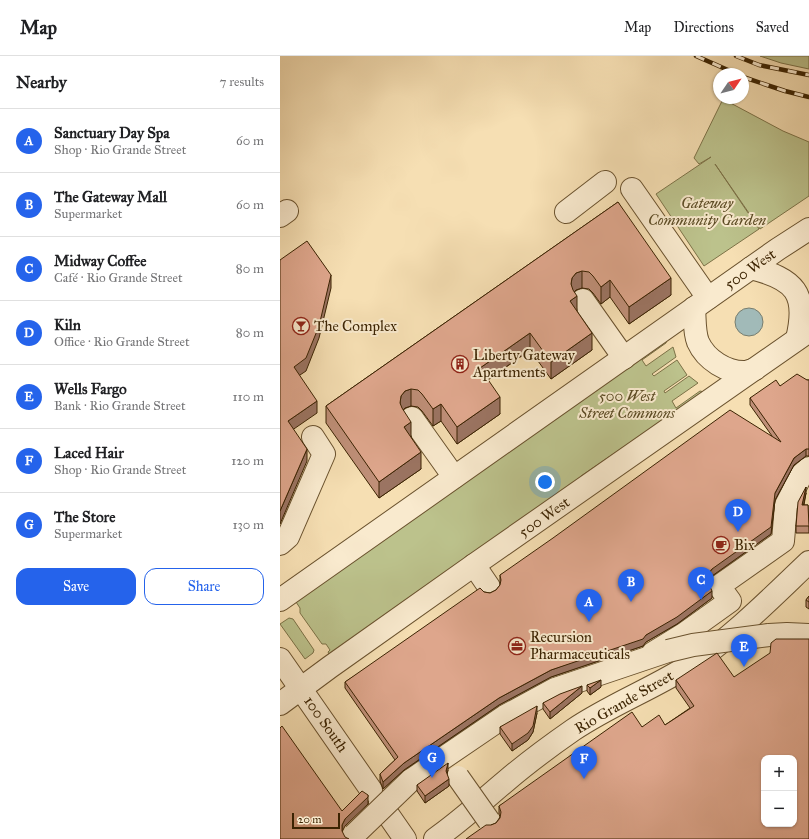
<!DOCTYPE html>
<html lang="en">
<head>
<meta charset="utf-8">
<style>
	:root { --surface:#fff; --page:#f2f2f2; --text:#202124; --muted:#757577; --line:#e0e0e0; --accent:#2563eb }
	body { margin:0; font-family:"IM FELL Great Primer",serif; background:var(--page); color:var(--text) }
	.controls { position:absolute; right:12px; bottom:12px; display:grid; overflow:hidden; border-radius:8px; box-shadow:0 1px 3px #0004 }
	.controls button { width:36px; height:36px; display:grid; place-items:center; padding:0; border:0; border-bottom:1px solid var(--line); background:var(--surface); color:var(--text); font:20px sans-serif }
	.compass { position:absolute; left:433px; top:12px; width:36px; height:36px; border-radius:50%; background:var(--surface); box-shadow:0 1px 3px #0004; rotate:55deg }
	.scale { position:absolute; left:12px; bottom:10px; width:48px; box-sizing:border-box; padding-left:4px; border:2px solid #3b2302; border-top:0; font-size:11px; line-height:14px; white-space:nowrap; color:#3b2302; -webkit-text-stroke:3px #f9eace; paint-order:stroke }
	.you { position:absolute; left:265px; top:426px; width:14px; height:14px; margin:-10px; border:3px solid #fff; border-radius:50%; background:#1a73e8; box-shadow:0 0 0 6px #1a73e833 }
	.badge { display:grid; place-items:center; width:26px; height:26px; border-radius:50%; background:var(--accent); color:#fff; font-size:13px; font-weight:700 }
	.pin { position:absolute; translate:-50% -33px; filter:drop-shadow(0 1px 2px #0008) }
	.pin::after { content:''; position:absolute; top:21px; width:14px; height:12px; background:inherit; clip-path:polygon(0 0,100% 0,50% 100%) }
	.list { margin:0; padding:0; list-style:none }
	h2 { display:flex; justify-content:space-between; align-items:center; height:52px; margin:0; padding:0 16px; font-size:17px }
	h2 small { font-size:13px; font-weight:400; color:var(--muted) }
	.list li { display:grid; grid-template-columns:26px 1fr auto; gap:12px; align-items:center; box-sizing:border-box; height:64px; padding:0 16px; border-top:1px solid var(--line) }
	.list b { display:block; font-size:15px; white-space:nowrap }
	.list p { margin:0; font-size:13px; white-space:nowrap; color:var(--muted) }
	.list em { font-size:13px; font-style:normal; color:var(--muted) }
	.actions { display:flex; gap:8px; padding:12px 16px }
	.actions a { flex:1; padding:9px 0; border:1px solid var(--accent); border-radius:12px; text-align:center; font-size:14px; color:var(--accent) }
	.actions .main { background:var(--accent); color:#fff }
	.map { position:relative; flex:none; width:529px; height:783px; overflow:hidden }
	header { display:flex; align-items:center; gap:24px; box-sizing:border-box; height:56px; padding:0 20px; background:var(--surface); border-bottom:1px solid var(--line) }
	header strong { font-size:19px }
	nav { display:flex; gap:22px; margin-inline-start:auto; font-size:14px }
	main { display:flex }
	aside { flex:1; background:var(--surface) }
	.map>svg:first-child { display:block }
	.green { fill:#bcc28c; stroke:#7c7247 }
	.water { fill:#a1bab8; stroke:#787e6f }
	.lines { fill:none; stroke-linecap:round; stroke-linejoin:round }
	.minor-casing { stroke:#6a522e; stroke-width:24 }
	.minor { stroke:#f9eace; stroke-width:22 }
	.rail-casing { stroke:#3b2302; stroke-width:4.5 }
	.rail { stroke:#f9eace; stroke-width:3; stroke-dasharray:9; stroke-linecap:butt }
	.minor-bridge-casing { stroke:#6a522e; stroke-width:24; stroke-linecap:butt }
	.minor-bridge { stroke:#f9eace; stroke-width:22 }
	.wall { fill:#bf8f78; stroke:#3b2302 }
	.shaded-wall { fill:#9b7462; stroke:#3b2302 }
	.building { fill:#dea68c; stroke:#3b2302; fill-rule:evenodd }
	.labels { text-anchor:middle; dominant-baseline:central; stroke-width:4; stroke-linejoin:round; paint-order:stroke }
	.park-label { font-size:15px; font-style:italic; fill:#5b4b24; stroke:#f9eace }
	.street-label { font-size:15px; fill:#3b2302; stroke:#f9eace }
	.poi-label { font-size:15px; fill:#3b2302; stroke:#f9eace; text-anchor:start }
</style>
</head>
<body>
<header>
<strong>Map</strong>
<nav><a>Map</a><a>Directions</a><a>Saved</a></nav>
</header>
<main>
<aside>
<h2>Nearby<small>7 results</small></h2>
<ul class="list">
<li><span class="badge">A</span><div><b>Sanctuary Day Spa</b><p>Shop · Rio Grande Street</p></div><em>60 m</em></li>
<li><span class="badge">B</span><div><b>The Gateway Mall</b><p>Supermarket</p></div><em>60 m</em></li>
<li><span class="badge">C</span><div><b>Midway Coffee</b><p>Café · Rio Grande Street</p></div><em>80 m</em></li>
<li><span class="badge">D</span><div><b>Kiln</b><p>Office · Rio Grande Street</p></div><em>80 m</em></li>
<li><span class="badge">E</span><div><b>Wells Fargo</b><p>Bank · Rio Grande Street</p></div><em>110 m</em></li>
<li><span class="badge">F</span><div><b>Laced Hair</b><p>Shop · Rio Grande Street</p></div><em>120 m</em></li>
<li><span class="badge">G</span><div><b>The Store</b><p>Supermarket</p></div><em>130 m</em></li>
</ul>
<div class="actions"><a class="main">Save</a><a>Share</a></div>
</aside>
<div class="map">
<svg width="529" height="783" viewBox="0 0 529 783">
	<rect width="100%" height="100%" fill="#f6dfb3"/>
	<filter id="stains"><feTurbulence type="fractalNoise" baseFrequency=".005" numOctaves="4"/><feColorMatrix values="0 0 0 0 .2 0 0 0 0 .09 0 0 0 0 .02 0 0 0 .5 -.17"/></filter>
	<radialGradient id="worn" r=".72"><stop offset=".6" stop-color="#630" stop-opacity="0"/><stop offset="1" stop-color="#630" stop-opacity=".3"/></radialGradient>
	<g class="green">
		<polygon points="480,0 529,0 529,13 501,7"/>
		<polygon points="443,43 503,75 529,86 529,140 480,173 435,108 479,173 424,210 376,138 431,101 419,108 414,102"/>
		<polygon points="387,283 386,287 362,304 366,310 393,291 396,301 372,318 374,320 397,304 407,319 384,335 385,337 409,320 418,327 392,345 396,352 420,335 424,336 301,420 304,425 51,602 48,596 50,594 46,588 42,588 20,557 20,552 16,546"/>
		<polygon points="9,562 13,563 34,594 33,597 25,603 0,568"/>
	</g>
	<circle class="water" cx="469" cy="266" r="14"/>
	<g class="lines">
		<g class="minor-casing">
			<g id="minor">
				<polyline points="352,133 428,242"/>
				<polyline points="286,156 325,126"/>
				<polyline points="0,160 7,155"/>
				<path d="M 471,212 C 515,223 528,237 517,283"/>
				<polyline points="303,244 344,302"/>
				<path d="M 414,252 C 415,263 414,276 418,286 C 426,304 447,317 466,316 C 469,315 473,314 475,313"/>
				<polyline points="132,362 174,421"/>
				<polyline points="0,488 8,481 44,398 33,381"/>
				<polyline points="194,509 209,531"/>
				<polyline points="0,544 498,193 529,173"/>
				<polyline points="489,579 507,578 529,579"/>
				<polyline points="373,597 404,578 450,545 439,530 503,485 506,449 522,418 529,412"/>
				<polyline points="0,603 91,734"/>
				<polyline points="0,648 50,611 194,509 529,275"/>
				<polyline points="131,724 225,660 275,633 388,595"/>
				<polyline points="100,747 125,783"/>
				<path d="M 155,783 C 181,765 202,745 226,725 C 247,707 270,690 293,674 C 330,649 372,633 410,609 C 454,580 491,542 529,506"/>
			</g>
		</g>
		<use href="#minor" class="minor"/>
		<g class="rail-casing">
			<g id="rail">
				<polyline points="416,0 457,18"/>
				<polyline points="456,0 479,9 529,19"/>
				<polyline points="463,21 505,35 529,41"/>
			</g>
		</g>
		<use href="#rail" class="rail"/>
		<g class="minor-bridge-casing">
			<g id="minor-bridge">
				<polyline points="388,595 413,589 489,579"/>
				<polyline points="178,721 209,765"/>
				<polyline points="74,779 131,724"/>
			</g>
		</g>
		<use href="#minor-bridge" class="minor-bridge"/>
	</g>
	<g class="wall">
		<polygon points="338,146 391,239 349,268 330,241 321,248 313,237 309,233 302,232 296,234 294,236 297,255 312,294 271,323 250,294 208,324 220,358 177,388 161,365 153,370 142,355 138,351 131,350 125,352 123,354 141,413 99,442 46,367 46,350"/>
		<polygon points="527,324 529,324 529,400 526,400 514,409 495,444 491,478 432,520 428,525 432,542 397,568 366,586 363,590 271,621 219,649 124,714 103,733 100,725 100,718 115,704 65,632 65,626 204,536 210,537 216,534 220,529 220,519 492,380 470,349 470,342 500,330"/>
		<polygon points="526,437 524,449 528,449 529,477 516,477 516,470"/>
		<polygon points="529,540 529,553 526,551 526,544"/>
		<polygon points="396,624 529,783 211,769 216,767 220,761 219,758 219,750 362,671 385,669 410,652 396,632"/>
		<polygon points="307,629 321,631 310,639 307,635"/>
		<polygon points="302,637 270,663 263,653 263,647"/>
		<polygon points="257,657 253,676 248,684 232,695 220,678 220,671"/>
		<polygon points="168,714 167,718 169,730 145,747 137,735 137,729"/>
	</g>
	<g class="shaded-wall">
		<polygon points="302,215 302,232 296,234 292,238 291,228 292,222 296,217"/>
		<polygon points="51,219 51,232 39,282 26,315 14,323 14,311"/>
		<polygon points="391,222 391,239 349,268 349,251"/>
		<polygon points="330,224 330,241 321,248 321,231"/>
		<polygon points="297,240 297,257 290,245"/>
		<polygon points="250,277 250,294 200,329 200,312"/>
		<polygon points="312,277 312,294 271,323 271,306"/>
		<polygon points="131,333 131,350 125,352 121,356 120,347 121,340 125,335"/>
		<polygon points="220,341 220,358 177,388 177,371"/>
		<polygon points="37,345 37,357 8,377 8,365"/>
		<polygon points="161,348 161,365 153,370 153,353"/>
		<polygon points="131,366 131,383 124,371"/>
		<polygon points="27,393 27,405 0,468 0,455"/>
		<polygon points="526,393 526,400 514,409 495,444 491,478 432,520 428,525 427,524 428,518 495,437 514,402"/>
		<polygon points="141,396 141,413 99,442 99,426"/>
		<polygon points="526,431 526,437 522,456 522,449"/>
		<polygon points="432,535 432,542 397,568 366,586 363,590 271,621 219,649 124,714 103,733 103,726 124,707 219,642 271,614 366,579"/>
		<polygon points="321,624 321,631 310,639 310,632"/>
		<polygon points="302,630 302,637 270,663 270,656"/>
		<polygon points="257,650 257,657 253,676 248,684 232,695 232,688"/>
		<polygon points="168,707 168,714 166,722 166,715"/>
		<polygon points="169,723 169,730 145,747 145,740"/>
		<polygon points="88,739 88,748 65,770 62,776 62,769 65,763"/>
	</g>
	<g class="building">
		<polygon points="338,146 391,222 349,251 330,224 321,231 313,220 309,216 302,215 296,217 292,222 291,228 293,234 297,240 290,245 312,277 271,306 250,277 200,312 220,341 177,371 161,348 153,353 142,338 138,334 131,333 125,335 121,340 120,347 122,352 131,366 124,371 141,396 99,426 46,350"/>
		<polygon points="27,185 51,219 39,270 26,302 14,311 37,345 8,365 27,393 0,455 0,204"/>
		<polygon points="517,318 527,324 529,324 529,393 526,393 514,402 495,437 491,471 432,513 428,518 427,524 432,535 397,561 366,579 363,583 271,614 219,642 124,707 103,726 100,718 118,701 65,626 200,532 204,536 210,537 216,534 220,529 221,524 220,519 273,482 450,354 501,386 470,342 496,324 500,330"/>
		<polygon points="526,431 522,449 528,449 529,470 516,470 518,446"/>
		<polygon points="529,540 529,546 526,544"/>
		<path d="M 496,583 L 529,583 L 529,783 L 186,783 L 206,769 L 211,769 L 216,767 L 220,762 L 221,756 L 219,750 L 352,656 L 362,671 L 379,659 L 385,669 L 414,650 L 396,624 L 437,597 L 454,621 L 490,597 L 491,587 ZM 484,702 L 514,702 L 514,768 L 484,768 Z"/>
		<polygon points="321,624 310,632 307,629"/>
		<polygon points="302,630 270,656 263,647 280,638"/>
		<polygon points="257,650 253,670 248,677 232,688 220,671"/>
		<polygon points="2,670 62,755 82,735 88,739 88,741 65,763 62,769 62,775 65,781 69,783 0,783 0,672"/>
		<polygon points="168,707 166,715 169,723 145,740 137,729"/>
	</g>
	<defs>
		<g id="bar-ring" transform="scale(0.9)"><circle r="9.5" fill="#f9eace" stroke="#8f2418" stroke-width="1.5"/><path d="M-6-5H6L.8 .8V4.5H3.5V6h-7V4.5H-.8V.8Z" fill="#8f2418"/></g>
		<g id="building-ring" transform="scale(0.9)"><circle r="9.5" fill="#f9eace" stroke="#8f2418" stroke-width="1.5"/><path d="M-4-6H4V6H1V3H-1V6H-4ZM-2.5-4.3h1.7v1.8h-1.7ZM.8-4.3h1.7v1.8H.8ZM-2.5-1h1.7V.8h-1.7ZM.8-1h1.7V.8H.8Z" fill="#8f2418"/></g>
		<g id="cafe-ring" transform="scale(0.9)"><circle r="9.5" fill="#f9eace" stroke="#8f2418" stroke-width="1.5"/><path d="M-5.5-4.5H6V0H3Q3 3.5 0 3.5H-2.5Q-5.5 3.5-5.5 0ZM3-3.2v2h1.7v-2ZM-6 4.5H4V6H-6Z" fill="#8f2418"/></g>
		<g id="office-ring" transform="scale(0.9)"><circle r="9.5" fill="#f9eace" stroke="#8f2418" stroke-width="1.5"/><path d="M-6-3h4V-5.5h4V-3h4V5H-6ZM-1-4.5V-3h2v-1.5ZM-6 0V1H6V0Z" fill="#8f2418"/></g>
	</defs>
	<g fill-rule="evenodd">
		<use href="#bar-ring" x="21" y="270"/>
		<use href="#building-ring" x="180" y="308"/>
		<use href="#cafe-ring" x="441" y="489"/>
		<use href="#office-ring" x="237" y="590"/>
	</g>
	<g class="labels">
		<g class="park-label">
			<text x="427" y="147">Gateway<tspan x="427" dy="17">Community Garden</tspan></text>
			<text x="347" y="340">500 West<tspan x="347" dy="17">Street Commons</tspan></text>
		</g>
		<g class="street-label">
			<text transform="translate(470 213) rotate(-35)">500 West</text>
			<text transform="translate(264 461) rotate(-35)">500 West</text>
			<text transform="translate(344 646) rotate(-30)">Rio Grande Street</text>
			<text transform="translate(46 668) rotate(55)">100 South</text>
		</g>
		<g class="poi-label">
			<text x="34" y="270">The Complex</text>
			<text x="193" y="299">Liberty Gateway<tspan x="193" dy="17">Apartments</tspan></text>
			<text x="454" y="489">Bix</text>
			<text x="250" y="581">Recursion<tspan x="250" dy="17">Pharmaceuticals</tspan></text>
		</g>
	</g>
	<rect width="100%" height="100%" filter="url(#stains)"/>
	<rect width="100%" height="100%" fill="url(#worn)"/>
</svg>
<div class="controls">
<button>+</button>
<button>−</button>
</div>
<svg class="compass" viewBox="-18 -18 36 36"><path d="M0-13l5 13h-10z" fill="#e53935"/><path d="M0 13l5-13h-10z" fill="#757577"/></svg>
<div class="scale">20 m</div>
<div class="you"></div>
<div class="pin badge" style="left:309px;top:566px">A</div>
<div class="pin badge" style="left:351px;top:546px">B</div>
<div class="pin badge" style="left:421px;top:544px">C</div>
<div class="pin badge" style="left:458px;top:476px">D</div>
<div class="pin badge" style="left:464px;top:611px">E</div>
<div class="pin badge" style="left:304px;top:723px">F</div>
<div class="pin badge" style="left:152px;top:722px">G</div>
</div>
</main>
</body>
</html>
